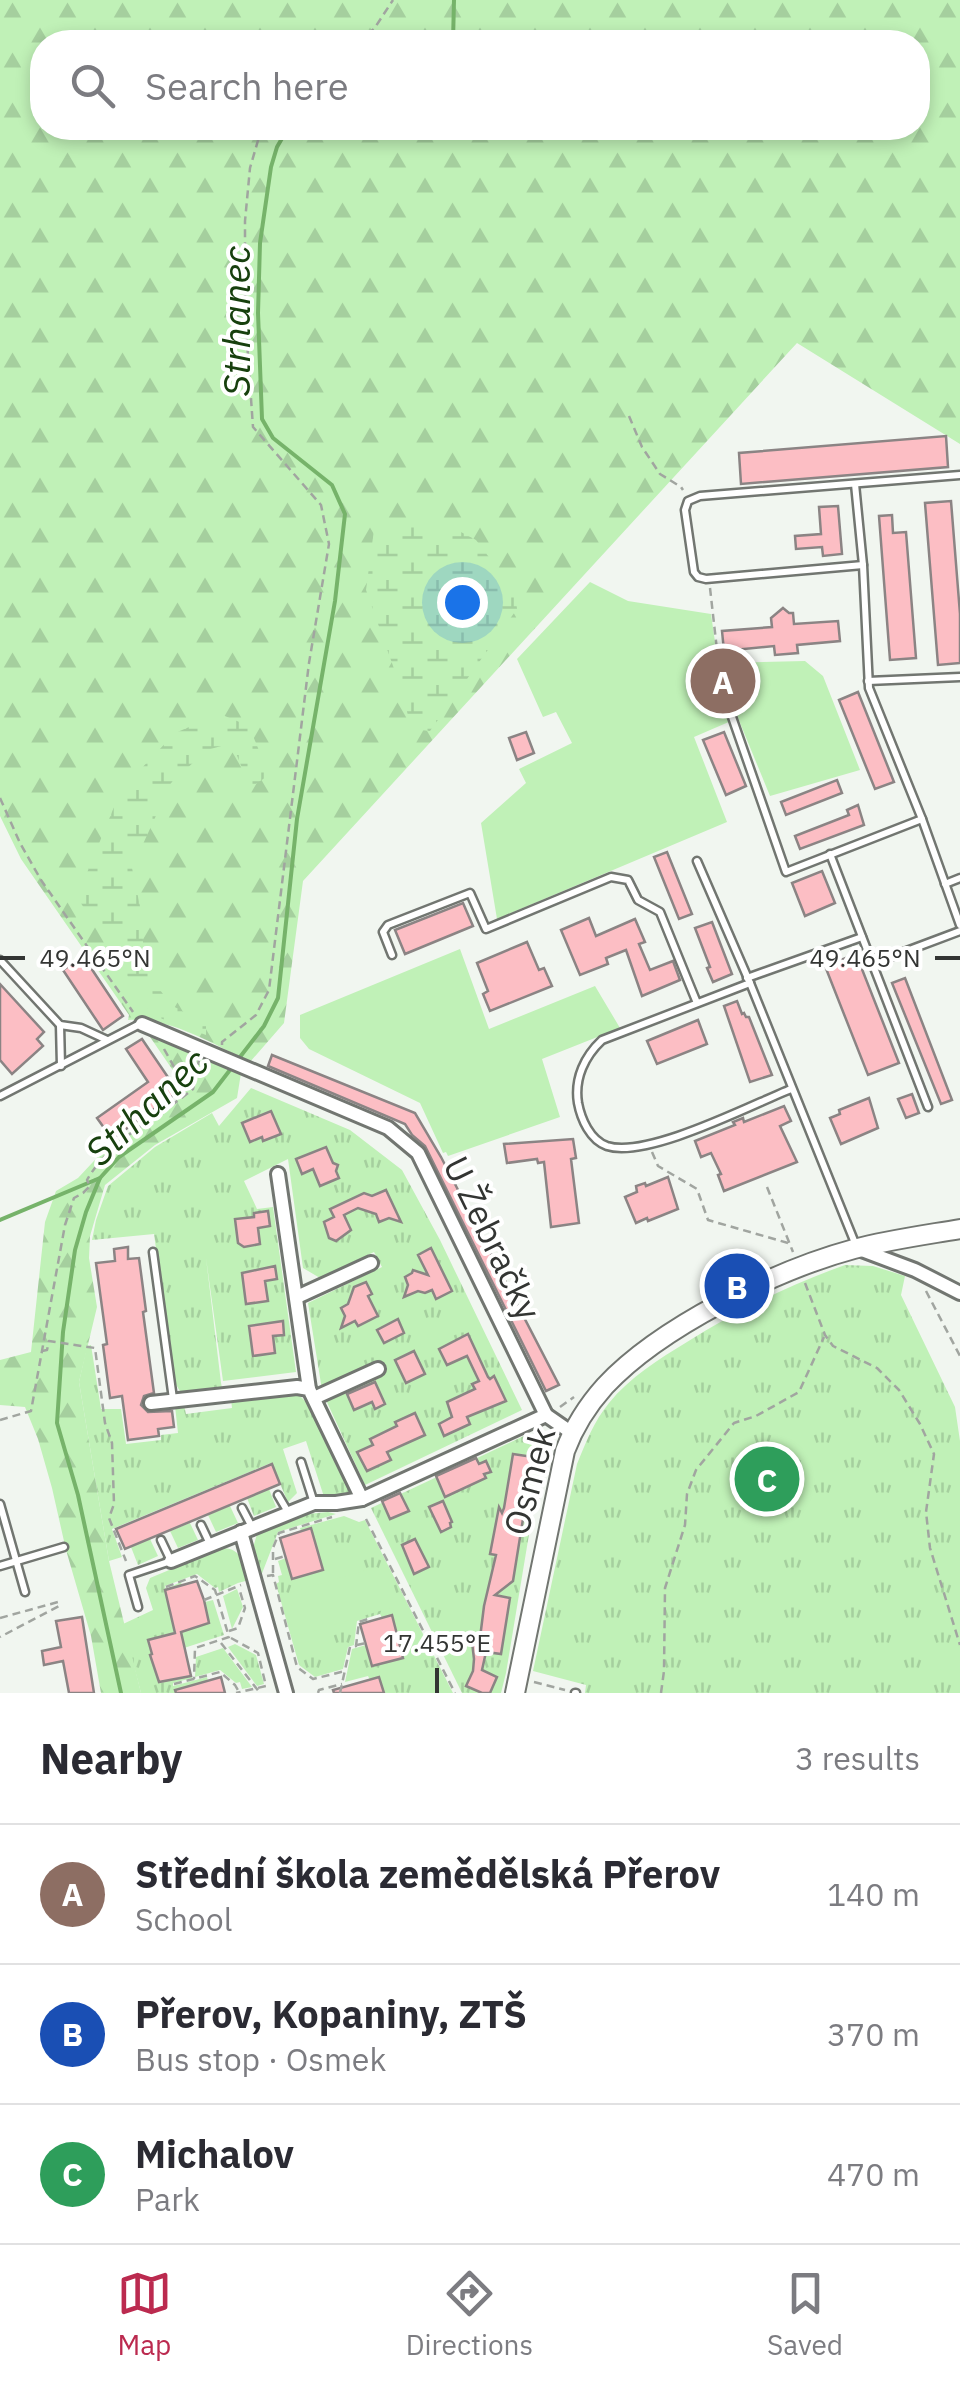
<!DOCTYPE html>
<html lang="en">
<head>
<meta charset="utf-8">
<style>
	:root { --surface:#fff; --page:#f7f7f7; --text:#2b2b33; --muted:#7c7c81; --line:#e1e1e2; --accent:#bb2a4f }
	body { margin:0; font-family:"IBM Plex Sans",sans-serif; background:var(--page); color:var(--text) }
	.you { position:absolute; left:462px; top:602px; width:35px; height:35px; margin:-25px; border:8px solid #fff; border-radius:50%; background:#1a73e8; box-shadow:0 0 0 15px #1a73e833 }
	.badge { display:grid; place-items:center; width:65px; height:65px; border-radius:50%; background:var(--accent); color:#fff; font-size:32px; font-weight:700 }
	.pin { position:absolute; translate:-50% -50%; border:5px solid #fff; box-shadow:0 2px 10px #0006 }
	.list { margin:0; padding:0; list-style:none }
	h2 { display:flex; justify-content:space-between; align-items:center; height:130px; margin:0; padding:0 40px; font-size:42px }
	h2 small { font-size:32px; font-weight:400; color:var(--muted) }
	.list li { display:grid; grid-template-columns:65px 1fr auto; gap:30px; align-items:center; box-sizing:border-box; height:140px; padding:0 40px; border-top:2px solid var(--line) }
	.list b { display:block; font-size:38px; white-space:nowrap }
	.list p { margin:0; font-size:32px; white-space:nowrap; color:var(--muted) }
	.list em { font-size:32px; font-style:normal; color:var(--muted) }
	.icon { flex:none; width:55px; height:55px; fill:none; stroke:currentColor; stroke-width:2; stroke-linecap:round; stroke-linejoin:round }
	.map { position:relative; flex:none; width:960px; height:1693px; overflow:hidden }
	.search { position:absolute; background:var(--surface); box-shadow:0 5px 15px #0003; left:30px; right:30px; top:30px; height:110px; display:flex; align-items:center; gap:25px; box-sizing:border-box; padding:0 35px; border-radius:40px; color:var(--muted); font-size:38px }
	.sheet { height:550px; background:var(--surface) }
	nav { display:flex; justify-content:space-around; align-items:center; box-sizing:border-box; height:140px; border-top:2px solid var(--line); background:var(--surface); font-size:28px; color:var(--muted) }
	nav a { display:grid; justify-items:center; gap:5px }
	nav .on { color:var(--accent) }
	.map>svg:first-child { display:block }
	.grass { fill:url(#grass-tufts) }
	.forest { fill:url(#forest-firs); fill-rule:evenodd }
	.wetland { fill:url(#wetland-marsh) }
	.garden { fill:#c0f1b7 }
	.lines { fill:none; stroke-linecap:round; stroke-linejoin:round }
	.stream { stroke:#76b36a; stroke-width:4 }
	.building { fill:#fcbec4; stroke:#8b8484; stroke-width:2.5 }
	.lane-casing { stroke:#727671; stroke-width:11 }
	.street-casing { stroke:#727671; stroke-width:18 }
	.secondary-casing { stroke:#727671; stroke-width:22 }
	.path { stroke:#a1a5a0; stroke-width:2.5; stroke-dasharray:8 5; stroke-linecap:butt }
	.lane { stroke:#fff; stroke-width:6 }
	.street { stroke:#fff; stroke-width:12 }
	.secondary { stroke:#fff; stroke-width:18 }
	.ticks { fill:none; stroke:#333533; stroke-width:4 }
	.labels { text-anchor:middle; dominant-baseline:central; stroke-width:8; stroke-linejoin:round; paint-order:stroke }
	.street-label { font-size:35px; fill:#333533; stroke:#fff }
	.water-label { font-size:38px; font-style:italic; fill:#17400e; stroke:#fff }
	.ticks-label { font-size:25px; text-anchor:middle; fill:#333533; stroke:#fff; stroke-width:8; stroke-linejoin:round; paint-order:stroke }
</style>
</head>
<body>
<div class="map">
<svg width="960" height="1693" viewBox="0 0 960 1693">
	<defs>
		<pattern id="grass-tufts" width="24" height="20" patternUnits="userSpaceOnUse" patternTransform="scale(2.5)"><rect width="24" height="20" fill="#c0f1b7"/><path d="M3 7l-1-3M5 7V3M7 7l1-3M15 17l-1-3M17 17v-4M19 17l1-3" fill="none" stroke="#a5cf9e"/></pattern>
		<pattern id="forest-firs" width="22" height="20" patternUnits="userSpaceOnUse" patternTransform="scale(2.5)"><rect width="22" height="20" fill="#c0f1b7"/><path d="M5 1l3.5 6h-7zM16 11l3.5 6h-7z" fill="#a5cf9e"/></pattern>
		<pattern id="wetland-marsh" width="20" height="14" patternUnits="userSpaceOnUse" patternTransform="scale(2.5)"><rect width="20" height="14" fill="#c0f1b7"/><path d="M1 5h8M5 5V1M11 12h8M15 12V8" fill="none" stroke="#a5cf9e"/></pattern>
	</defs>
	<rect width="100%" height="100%" fill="#f1f6f0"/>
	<g class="grass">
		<path d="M 251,1088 L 350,1130 L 402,1170 L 440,1240 L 522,1410 L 365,1485 L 326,1400 L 383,1372 L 322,1390 L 308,1303 L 382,1267 L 374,1252 L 320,1278 L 303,1268 L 288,1159 L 244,1181 L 257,1209 L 273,1207 L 296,1372 L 223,1381 L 206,1258 L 222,1391 L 185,1395 C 174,1388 174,1376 172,1365 L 154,1234 L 92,1240 L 96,1220 L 108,1186 L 155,1147 L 212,1113 L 219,1126 Z"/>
		<path d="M 845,1265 L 873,1266 L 905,1276 L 901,1295 L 955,1407 L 960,1441 L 960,1693 L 585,1693 L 586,1685 L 533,1671 L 577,1464 C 586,1442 594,1421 609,1403 C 630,1377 659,1359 687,1342 C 738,1310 789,1285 845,1265 Z"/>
		<polygon points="91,1345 101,1409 121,1409 126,1444 161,1440 161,1435 178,1433 175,1406 184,1405 186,1414 232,1408 231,1399 297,1393 313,1409 353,1494 325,1500 306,1441 283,1449 297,1493 288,1502 271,1463 112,1529 122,1557 109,1561 79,1382 87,1346"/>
		<polygon points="530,1433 544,1444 506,1673 501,1693 462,1693 371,1508"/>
		<polygon points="269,1489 276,1507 254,1516 247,1498"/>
		<polygon points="230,1506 238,1523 216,1532 208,1515"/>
		<polygon points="328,1512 336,1514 278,1532 261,1576 253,1548 257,1534 307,1514"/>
		<polygon points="344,1516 359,1522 365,1520 453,1693 384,1693 379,1678 370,1680 368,1676 345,1682 352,1649 366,1645 372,1666 403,1658 391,1615 382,1618 380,1614 357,1621 354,1645 348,1647 343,1669 315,1677 299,1665 276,1584 279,1582 278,1576 282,1575 278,1561 286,1558 292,1579 323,1570 310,1528 301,1531 300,1528"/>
		<polygon points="190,1523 198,1540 178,1548 170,1531"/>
		<polygon points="150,1539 158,1556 138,1565 131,1547"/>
		<path d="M 222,1548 C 242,1548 244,1564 249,1580 L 238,1583 L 219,1592 L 218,1587 L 215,1588 L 197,1574 L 165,1586 L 166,1589 L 181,1582 L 182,1586 L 179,1633 L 148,1643 L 160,1683 L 192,1674 L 192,1678 L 173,1683 L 173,1686 L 207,1677 L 208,1681 L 192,1693 L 141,1693 L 123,1624 L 153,1610 L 146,1588 L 150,1578 Z"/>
		<polygon points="237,1589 243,1607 232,1629 223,1596"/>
		<polygon points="213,1600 224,1635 184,1648 179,1633 208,1623 205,1602"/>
		<polygon points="235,1644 256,1655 264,1684 257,1686 228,1647"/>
		<polygon points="223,1648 252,1687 242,1689 240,1682 236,1683 220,1670 195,1677 196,1657"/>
	</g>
	<g class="forest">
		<path d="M 0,0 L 960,0 L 960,444 L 797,343 L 303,881 L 284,1023 L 250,1062 C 213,1044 170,1017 128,1020 L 129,1015 L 21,859 L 0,816 ZM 42,42 L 918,42 L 918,128 L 42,128 Z"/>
		<polygon points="153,1032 241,1073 237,1098 155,1145 105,1185 90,1236 89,1258 97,1307 79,1382 109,1561 141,1693 101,1693 91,1636 66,1550 52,1488 38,1439 25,1407 0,1405 0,1360 31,1352 45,1222 56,1191 78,1178 106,1148 183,1096 185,1088 148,1034"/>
	</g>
	<g class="wetland">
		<polygon points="375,522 442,522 476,540 515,592 517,609 430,731 411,729 403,694 366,590"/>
		<polygon points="220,714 249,726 269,775 250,788 232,743 207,750 171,783 132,868 142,916 144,968 171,1005 206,1024 206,1035 152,1015 77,897 121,790 175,733"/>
	</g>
	<g class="garden">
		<polygon points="590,582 628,601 711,614 718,663 805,661 823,676 860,770 770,796 738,718 694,737 727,822 497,919 481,823 526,783 519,769 572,743 556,712 543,717 517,659"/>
		<polygon points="460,949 489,1029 595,986 620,1028 542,1059 560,1117 448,1156 446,1152 443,1153 420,1103 309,1049 300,1038 300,1015"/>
		<polygon points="377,1567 393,1607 300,1635 288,1593"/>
	</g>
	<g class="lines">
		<g class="stream">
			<polyline points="453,42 454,0"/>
			<polyline points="0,1220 100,1178"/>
			<polyline points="121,1693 78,1495 57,1423 63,1332 75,1250 86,1212 100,1178 119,1157 213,1092 264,1026 278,998 297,819 335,601 345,514 332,485 273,438 262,419 258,313 260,243 271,167 277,147 288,128"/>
		</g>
	</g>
	<g class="building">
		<polygon points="946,436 948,467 741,484 739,453"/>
		<polygon points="951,501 960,614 960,663 938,665 925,503"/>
		<polygon points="838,506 842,554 823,556 822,547 796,549 795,536 821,534 819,507"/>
		<polygon points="892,515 893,533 906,532 916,658 890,660 879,516"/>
		<polygon points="783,608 789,613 793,613 794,624 838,621 840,641 797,645 798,653 775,655 774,646 724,651 722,631 772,627 771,618"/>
		<polygon points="858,692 894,782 875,789 839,700"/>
		<polygon points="526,732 534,753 517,760 509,738"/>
		<polygon points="724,732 746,786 726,795 703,740"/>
		<polygon points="837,780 842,793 786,815 781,802"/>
		<polygon points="858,805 864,825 800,849 795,836 849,815 847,810"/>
		<polygon points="667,852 692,914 679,919 654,857"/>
		<polygon points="822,871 835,903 805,916 792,883"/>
		<polygon points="463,903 473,926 405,954 395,930"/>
		<polygon points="589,918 596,936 635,919 645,942 639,944 650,970 673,961 680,980 642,996 626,950 606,958 608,964 580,975 561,930"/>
		<polygon points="712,922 732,974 713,982 707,968 710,967 695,928"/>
		<polygon points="527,942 539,970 544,968 552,986 490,1011 483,994 488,991 477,963"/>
		<polygon points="856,954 899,1063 868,1075 825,966"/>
		<polygon points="83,956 123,1016 103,1030 63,970"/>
		<polygon points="905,978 952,1100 941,1104 892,983"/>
		<polygon points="0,984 44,1032 37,1039 43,1046 12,1074 0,1060"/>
		<polygon points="737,1001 742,1014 744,1013 746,1017 749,1017 772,1075 750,1082 724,1006"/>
		<polygon points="698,1020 707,1044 657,1064 647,1041"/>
		<polygon points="142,1039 178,1092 112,1139 97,1118 148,1082 126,1049"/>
		<polygon points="272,1055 415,1113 441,1157 559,1385 546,1391 425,1146 412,1135 405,1124 268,1066"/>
		<polygon points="912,1094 919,1113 906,1118 898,1099"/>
		<polygon points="869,1098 878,1128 841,1144 830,1118 840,1114 839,1110"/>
		<polygon points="784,1106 791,1121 780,1126 797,1162 724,1191 718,1175 721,1174 711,1153 701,1157 695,1141 735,1125 733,1122 743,1118 744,1122"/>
		<polygon points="271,1111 281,1134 263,1141 262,1137 250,1142 242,1123"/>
		<polygon points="573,1139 576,1158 571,1159 579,1223 551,1227 544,1162 538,1163 537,1159 507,1163 504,1144"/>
		<polygon points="326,1147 333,1163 338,1165 336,1171 339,1178 320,1186 313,1169 302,1174 296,1159"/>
		<polygon points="668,1177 678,1209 648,1221 647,1218 636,1223 625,1197 637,1192 636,1186 645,1183 646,1186"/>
		<polygon points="386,1190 401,1222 389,1218 379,1222 376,1214 358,1208 344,1215 351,1230 336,1241 329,1238 324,1222 334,1217 330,1209 364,1193 372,1196"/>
		<polygon points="268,1211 270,1226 258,1228 260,1244 244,1247 238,1243 235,1219 254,1217 254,1213"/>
		<polygon points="128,1247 128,1259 139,1258 146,1311 143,1312 154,1393 144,1396 141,1405 148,1412 172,1411 174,1427 158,1429 159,1436 128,1440 122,1396 110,1398 103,1345 107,1344 96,1263 115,1261 114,1249"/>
		<polygon points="431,1248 452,1291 436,1299 432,1290 425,1293 418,1291 404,1297 408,1285 405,1277 412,1273 413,1270 428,1275 418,1255"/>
		<polygon points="275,1266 277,1279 265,1281 268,1301 246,1304 242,1273"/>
		<polygon points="366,1282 372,1294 368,1296 378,1316 358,1326 355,1321 341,1328 345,1316 341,1308 348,1304 354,1287"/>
		<polygon points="398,1319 404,1333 384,1343 377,1330"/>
		<polygon points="283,1321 284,1335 273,1336 275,1353 253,1356 249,1326"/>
		<polygon points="468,1334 488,1377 490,1379 494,1376 506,1401 467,1417 470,1424 444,1436 439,1424 452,1417 447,1402 475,1389 472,1384 479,1381 467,1356 447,1365 439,1349"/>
		<polygon points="414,1351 425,1374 406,1383 395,1360"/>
		<polygon points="375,1382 385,1404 375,1409 372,1402 354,1410 347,1394"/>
		<polygon points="415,1413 425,1435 387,1452 391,1460 367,1471 357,1452 373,1445 370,1439 397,1426 395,1422"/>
		<polygon points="513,1454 533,1457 513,1581 495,1595 510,1598 501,1654 486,1652 482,1670 497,1677 490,1693 482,1693 466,1686 473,1671 474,1659 472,1642 477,1642 478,1637 480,1638 484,1606 496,1555 490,1554 499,1507 502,1513 504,1508"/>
		<polygon points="476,1458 479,1464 486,1461 491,1472 484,1474 486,1478 445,1497 436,1476"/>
		<polygon points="272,1464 280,1484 125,1549 116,1529"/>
		<polygon points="400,1493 409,1511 390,1519 382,1501"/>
		<polygon points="443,1501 452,1522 450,1523 451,1527 441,1532 429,1507"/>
		<polygon points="311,1528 323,1570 292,1579 280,1538"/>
		<polygon points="415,1539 429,1567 414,1574 402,1545"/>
		<polygon points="197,1581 204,1600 209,1623 181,1632 191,1676 159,1682 150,1655 152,1654 148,1640 175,1633 165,1590"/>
		<polygon points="392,1615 403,1658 372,1666 360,1624"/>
		<polygon points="82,1617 94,1693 69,1693 63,1661 44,1665 42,1651 61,1647 56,1621"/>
		<polygon points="221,1677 225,1693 176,1693 175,1690"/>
		<polygon points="379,1677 384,1693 334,1693 333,1690"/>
	</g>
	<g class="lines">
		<g class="lane-casing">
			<g id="lane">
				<polyline points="855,484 863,565 869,688 922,819 960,925"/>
				<polyline points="863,565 706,579 698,577 694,572 685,510 688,501 700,496 960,475"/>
				<polyline points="716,671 786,872 922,819"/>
				<polyline points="868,681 960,677"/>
				<polyline points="830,854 928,1107"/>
				<polyline points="697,861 750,983 857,1248"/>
				<polyline points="945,884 960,878"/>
				<polyline points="392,955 383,932 388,925 470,893 486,929 611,877 628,880 638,900 660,912 697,1003"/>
				<polyline points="0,960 60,1025 81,1028 107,1040"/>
				<polyline points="872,964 960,931"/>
				<polyline points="747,978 862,937"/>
				<path d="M 750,983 L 602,1040 C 585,1056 574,1078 578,1103 C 581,1119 590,1140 607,1146 C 647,1159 751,1105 791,1089"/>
				<polyline points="60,1025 61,1066"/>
				<polyline points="0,1096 140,1024"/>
				<polyline points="153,1252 173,1399"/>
				<polyline points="301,1462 314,1503"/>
				<polyline points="278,1495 288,1512"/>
				<polyline points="0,1504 25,1592"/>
				<polyline points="242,1508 252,1527"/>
				<polyline points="201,1525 210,1544"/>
				<polyline points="0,1566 64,1547"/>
				<polyline points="138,1607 129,1575 171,1561 161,1540"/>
				<polyline points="575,1693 576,1693"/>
			</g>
		</g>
		<g class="street-casing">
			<g id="street">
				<polyline points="142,1024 388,1128 418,1153 546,1415"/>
				<polyline points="278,1174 309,1389"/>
				<polyline points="859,1249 915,1270 960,1293"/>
				<polyline points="297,1297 371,1263"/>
				<polyline points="314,1398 378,1369"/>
				<polyline points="151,1403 297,1387 309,1389 362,1499"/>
				<polyline points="241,1532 286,1693"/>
				<polyline points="171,1561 314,1503 336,1503 362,1499 546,1415 572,1433"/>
			</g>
		</g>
		<g class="secondary-casing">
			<path id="secondary" d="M 515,1693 L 565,1451 C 574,1427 587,1406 605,1386 C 660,1327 776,1270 854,1249 C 888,1240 925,1235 960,1229"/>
		</g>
		<g class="path">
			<polyline points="357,42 374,29 393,0"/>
			<polyline points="629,416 642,447 660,474 681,487 683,490"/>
			<polyline points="710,588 718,659"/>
			<polyline points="0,798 20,843 41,880 133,1012"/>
			<polyline points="222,1045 222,1042 256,1015 269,990 309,663 329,544 321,505 253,427 245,313 245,221 250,168 259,137 267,128"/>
			<polyline points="164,1049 187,1090"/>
			<polyline points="652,1152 658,1166 697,1189 708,1220 788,1243"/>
			<polyline points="767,1187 793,1252"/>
			<polyline points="805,1283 825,1335 833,1346 877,1368 899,1390 920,1424 934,1454 926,1512 930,1548 960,1645"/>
			<polyline points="926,1291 960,1356"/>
			<polyline points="42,1351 47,1350 49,1341 95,1348 105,1423 112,1443 114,1504 109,1518 126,1561"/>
			<polyline points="560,1407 574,1397"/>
			<path d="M 0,1420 L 31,1411 L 65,1225 L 74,1198 L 83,1193 L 90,1186 L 87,1180 C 110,1139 158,1118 193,1089 L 199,1060"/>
			<polyline points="538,1500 548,1439 539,1434"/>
			<polyline points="366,1519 455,1693"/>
			<polyline points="275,1559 285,1556"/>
			<polyline points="273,1573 273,1548 279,1533 332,1517"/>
			<polyline points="267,1576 273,1575 297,1667 313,1679 345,1671"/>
			<polyline points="166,1587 195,1576 215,1590 229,1637 195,1648 194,1679"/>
			<polyline points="204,1600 241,1585"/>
			<polyline points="0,1618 58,1602 59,1606 0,1637"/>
			<polyline points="229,1631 238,1628 245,1608 239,1588"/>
			<polyline points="231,1638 258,1653 266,1686 236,1693"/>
			<polyline points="221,1643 260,1693"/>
			<polyline points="357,1645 366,1643"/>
			<polyline points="534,1682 565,1690"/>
			<polyline points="174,1684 220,1672 235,1685 239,1692"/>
			<polyline points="318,1693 319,1690 342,1684"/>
			<polyline points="340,1693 350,1647 356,1646 359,1622 368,1619"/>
			<polyline points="661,1693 664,1671 665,1588 685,1525 687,1494 696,1470 734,1423 756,1416 799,1392 824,1337"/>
		</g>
		<use href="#lane" class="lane"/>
		<use href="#street" class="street"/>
		<use href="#secondary" class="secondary"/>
	</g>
	<path class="ticks" d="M 0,958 L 25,958M 935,958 L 960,958M 437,1668 L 437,1693"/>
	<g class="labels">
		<g class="street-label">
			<text transform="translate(493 1238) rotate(64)">U Žebračky</text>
			<text transform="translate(529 1481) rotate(-75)">Osmek</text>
		</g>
		<g class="water-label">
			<text transform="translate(235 321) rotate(-90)">Strhanec</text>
			<text transform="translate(146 1106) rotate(-43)">Strhanec</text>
		</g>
	</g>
	<g class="ticks-label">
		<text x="95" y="967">49.465°N</text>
		<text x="865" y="967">49.465°N</text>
		<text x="437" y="1652">17.455°E</text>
	</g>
</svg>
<div class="you"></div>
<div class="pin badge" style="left:723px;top:681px;background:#8d6e63">A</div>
<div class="pin badge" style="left:737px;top:1286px;background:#1a4fb4">B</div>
<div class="pin badge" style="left:767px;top:1479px;background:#2e9e5b">C</div>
<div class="search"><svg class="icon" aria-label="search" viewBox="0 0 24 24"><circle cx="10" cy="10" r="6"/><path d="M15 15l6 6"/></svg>Search here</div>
</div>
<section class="sheet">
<h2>Nearby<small>3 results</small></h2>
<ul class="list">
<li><span class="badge" style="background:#8d6e63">A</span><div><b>Střední škola zemědělská Přerov</b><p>School</p></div><em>140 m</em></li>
<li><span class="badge" style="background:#1a4fb4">B</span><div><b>Přerov, Kopaniny, ZTŠ</b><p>Bus stop · Osmek</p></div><em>370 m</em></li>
<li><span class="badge" style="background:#2e9e5b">C</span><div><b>Michalov</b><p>Park</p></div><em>470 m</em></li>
</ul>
</section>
<nav>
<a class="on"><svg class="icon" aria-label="map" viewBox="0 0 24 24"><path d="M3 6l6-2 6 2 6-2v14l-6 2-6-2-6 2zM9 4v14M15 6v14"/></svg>Map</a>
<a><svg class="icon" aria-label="directions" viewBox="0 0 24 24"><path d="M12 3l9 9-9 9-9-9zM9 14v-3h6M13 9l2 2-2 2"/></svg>Directions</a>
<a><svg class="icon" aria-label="saved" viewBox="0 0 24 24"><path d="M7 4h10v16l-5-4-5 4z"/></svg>Saved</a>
</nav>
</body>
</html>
